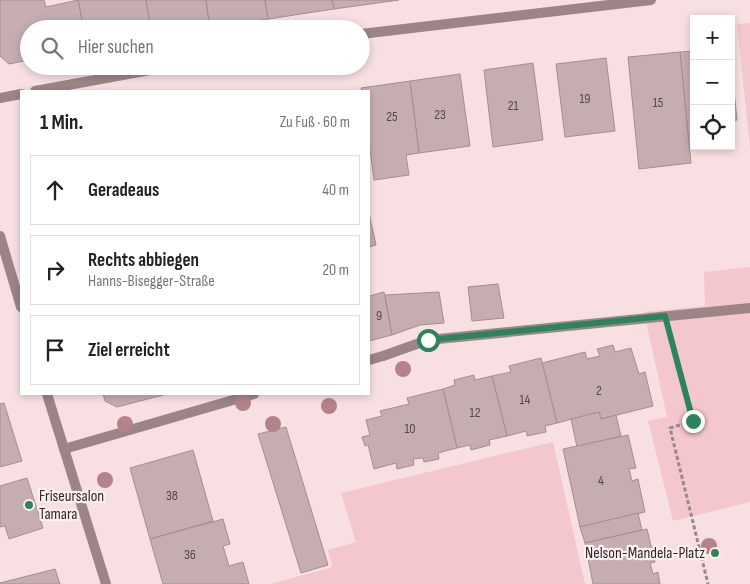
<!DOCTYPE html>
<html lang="de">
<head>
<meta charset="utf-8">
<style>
	:root { --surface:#fff; --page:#f2f2f2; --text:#222; --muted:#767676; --line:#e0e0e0 }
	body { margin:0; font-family:"Sofia Sans Condensed",sans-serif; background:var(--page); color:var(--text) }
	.controls { position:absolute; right:15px; top:15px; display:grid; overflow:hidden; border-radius:0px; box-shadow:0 2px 8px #0003 }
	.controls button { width:45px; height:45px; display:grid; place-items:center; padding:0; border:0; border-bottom:1px solid var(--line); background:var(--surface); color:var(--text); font:25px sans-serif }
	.stop { position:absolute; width:15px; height:15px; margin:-11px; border:4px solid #2c855a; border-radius:50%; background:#fff }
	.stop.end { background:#2c855a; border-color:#fff; box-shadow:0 1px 5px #0008 }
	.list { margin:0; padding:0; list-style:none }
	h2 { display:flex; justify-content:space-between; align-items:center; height:65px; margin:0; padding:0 20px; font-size:21px }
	h2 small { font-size:16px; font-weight:400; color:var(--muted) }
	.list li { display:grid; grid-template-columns:32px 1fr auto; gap:15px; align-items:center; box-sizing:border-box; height:70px; margin:0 10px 10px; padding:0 10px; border:1px solid var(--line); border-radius:0px }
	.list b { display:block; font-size:19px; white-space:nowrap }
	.list p { margin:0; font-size:16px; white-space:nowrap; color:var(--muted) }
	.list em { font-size:16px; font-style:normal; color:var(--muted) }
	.icon { flex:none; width:28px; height:28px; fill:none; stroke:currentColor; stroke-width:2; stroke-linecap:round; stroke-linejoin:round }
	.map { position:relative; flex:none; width:750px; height:584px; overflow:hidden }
	.search { position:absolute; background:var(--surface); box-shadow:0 2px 8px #0003; left:20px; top:20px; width:350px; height:55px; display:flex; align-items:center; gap:12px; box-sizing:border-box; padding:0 18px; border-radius:28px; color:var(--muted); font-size:19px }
	.panel { position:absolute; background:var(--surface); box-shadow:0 2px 8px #0003; left:20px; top:90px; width:350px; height:305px; border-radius:0px }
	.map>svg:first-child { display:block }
	.green { fill:#f3c7cd }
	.building { fill:#c5adb0; stroke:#a58e91 }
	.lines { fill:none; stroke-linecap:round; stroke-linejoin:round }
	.path { stroke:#9a888a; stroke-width:3; stroke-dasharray:4 2.5; stroke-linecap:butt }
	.lane { stroke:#9d8487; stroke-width:10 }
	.street { stroke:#9d8487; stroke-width:10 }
	.tree { fill:#b4828b }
	.route { stroke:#2c855a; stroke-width:6 }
	.poi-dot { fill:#2c855a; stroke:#feeff1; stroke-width:2 }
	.labels { text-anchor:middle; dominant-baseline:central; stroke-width:4.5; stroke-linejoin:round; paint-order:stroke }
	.number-label { font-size:14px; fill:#55484a }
	.poi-label { font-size:16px; fill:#302728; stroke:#feeff1; text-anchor:start }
</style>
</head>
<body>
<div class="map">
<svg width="750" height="584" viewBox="0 0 750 584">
	<rect width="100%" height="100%" fill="#f8dfe2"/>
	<g class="green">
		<polygon points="750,23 750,148 737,24"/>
		<polygon points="750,267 750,502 673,521 648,421 667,417 644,312 705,306 704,272"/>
		<polygon points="553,442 585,584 271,584 332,567 328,550 356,542 341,493"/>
	</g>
	<g class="building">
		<polygon points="0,0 44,0 46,7 78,0 84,29 29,29 29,60 9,64 0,56"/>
		<polygon points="78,0 146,0 151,29 84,29"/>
		<polygon points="146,0 206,0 210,28 151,29"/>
		<polygon points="206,0 265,0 268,19 210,28"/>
		<polygon points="265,0 332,0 334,9 268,19"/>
		<polygon points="332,0 399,0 334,9"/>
		<polygon points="694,51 694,146 689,146 680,52"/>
		<polygon points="680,52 691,163 639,169 628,57"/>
		<polygon points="606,58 615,131 565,137 556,64"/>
		<polygon points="731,62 737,120 731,121"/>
		<polygon points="533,63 543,140 493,147 484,70"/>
		<polygon points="460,74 470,146 419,153 410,81"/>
		<polygon points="410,81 419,153 406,155 409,175 374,180 369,141 369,91 362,91 361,88"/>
		<polygon points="369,213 376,245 369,247"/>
		<polygon points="498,284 504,318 472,321 468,287"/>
		<polygon points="384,292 392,335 369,341 369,296"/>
		<polygon points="439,292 444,323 420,325 392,335 385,295"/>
		<polygon points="613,345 615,352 631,348 639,374 645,372 653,406 601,419 599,412 557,423 542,363 585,352 587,359 600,356 597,349"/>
		<polygon points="541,358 557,423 545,426 546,432 527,436 526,431 507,436 492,376 511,372 509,366"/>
		<polygon points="474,375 475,380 492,376 507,436 489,440 490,445 471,450 470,445 457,448 443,389 455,385 454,380"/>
		<polygon points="443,389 457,448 438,453 439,459 424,462 423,458 413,459 414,465 397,469 396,463 374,469 368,445 365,446 362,437 370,435 366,420 382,416 380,411 409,404 407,398"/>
		<polygon points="103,394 167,394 117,407 105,401"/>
		<polygon points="4,403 22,461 0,467 0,404"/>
		<polygon points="599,412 601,419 616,415 621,436 577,447 571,419"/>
		<polygon points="286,427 328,565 301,573 258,434"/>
		<polygon points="628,435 636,468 629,469 632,481 638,479 645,512 580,527 563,449"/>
		<polygon points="193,450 213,521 150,539 130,468"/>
		<polygon points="27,478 43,528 9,539 5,526 0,527 0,486"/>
		<polygon points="638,513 642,530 585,543 580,527"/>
		<polygon points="223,519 230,544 223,546 229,566 243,562 249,584 163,584 150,539"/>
		<polygon points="647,529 655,562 650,563 653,574 658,572 660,584 593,584 585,543"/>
		<polygon points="55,569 60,584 0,584 0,583"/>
	</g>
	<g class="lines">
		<polyline class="path" points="672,340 693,421 670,428 708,584"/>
		<polyline class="lane" points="383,356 428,340 750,308"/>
		<g class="street">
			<polyline points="361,34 651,0"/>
			<polyline points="35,91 172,66"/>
			<polyline points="0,98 21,94"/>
			<polyline points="0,236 21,307"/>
			<polyline points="369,360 383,356"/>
			<polyline points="47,394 106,584"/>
			<polyline points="64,449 254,394"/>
		</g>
	</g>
	<g class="tree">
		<circle cx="403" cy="369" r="8"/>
		<circle cx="243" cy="403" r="8"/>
		<circle cx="329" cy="406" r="8"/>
		<circle cx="125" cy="424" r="8"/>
		<circle cx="273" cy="424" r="8"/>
		<circle cx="105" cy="480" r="8"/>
		<circle cx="709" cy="546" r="8"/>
	</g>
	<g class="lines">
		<polyline class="route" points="428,340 665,316 693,421"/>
	</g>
	<g class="poi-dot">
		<circle cx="29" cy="505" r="5"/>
		<circle cx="715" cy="553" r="5"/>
	</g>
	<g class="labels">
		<g class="number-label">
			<text x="585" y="98">19</text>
			<text x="658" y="102">15</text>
			<text x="513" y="105">21</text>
			<text x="440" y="114">23</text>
			<text x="392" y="116">25</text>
			<text x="379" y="315">9</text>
			<text x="599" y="390">2</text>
			<text x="525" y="399">14</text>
			<text x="475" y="412">12</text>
			<text x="410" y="428">10</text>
			<text x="601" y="480">4</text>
			<text x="172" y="495">38</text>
			<text x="190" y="554">36</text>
		</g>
		<g class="poi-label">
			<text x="39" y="496">Friseursalon<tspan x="39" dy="18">Tamara</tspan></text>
			<text x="705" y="553" text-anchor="end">Nelson-Mandela-Platz</text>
		</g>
	</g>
</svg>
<div class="controls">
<button>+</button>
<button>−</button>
<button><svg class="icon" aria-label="locate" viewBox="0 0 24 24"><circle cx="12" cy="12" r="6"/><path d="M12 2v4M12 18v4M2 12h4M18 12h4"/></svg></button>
</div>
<div class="stop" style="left:428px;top:340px"></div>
<div class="stop end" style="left:693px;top:421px"></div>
<div class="search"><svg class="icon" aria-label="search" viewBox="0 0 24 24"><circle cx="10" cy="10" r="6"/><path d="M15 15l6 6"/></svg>Hier suchen</div>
<section class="panel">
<h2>1 Min.<small>Zu Fuß · 60 m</small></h2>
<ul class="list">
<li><svg class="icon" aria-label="ahead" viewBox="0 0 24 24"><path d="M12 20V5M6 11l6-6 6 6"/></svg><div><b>Geradeaus</b></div><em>40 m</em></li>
<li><svg class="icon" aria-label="right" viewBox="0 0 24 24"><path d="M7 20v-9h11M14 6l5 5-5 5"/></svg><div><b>Rechts abbiegen</b><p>Hanns-Bisegger-Straße</p></div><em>20 m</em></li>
<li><svg class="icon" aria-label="arrive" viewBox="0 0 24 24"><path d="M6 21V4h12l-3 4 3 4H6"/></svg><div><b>Ziel erreicht</b></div></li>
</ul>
</section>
</div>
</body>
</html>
